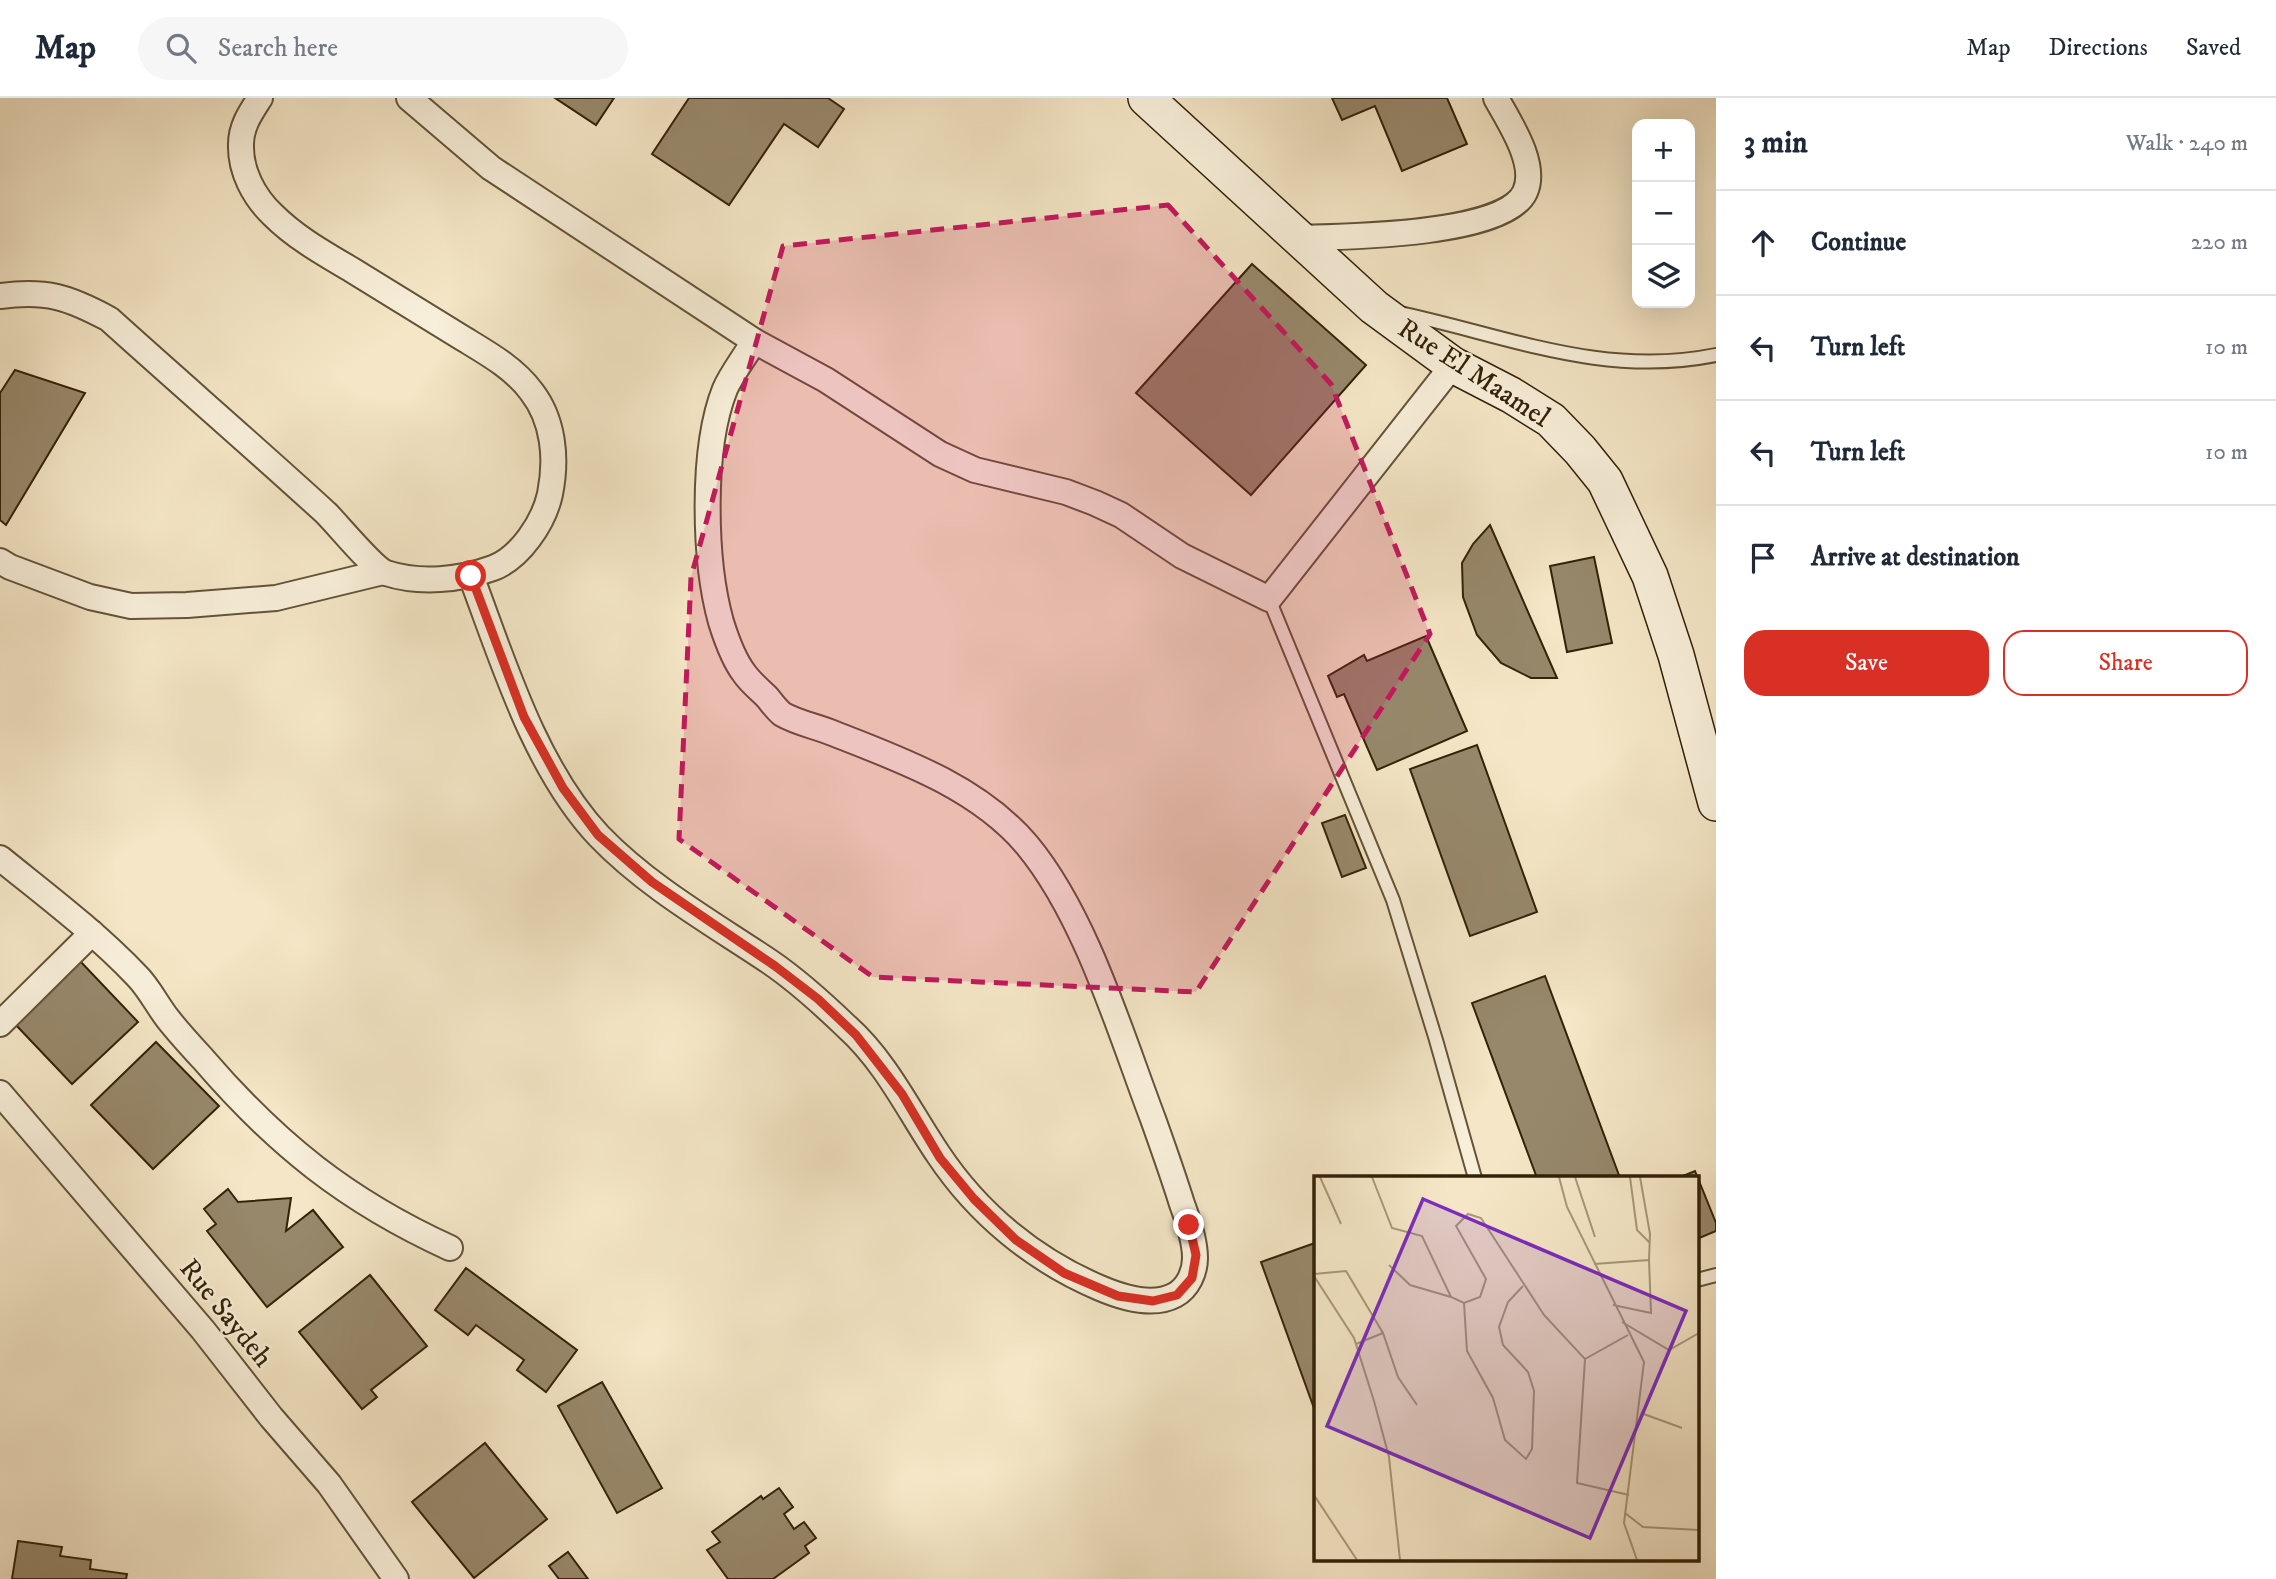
<!DOCTYPE html>
<html lang="en">
<head>
<meta charset="utf-8">
<style>
	:root { --surface:#fff; --page:#f6f6f7; --text:#1f2937; --muted:#747a83; --line:#e0e1e3; --accent:#d93025 }
	body { margin:0; font-family:"IM FELL DW Pica",serif; background:var(--page); color:var(--text) }
	.controls { position:absolute; right:21px; top:21px; display:grid; overflow:hidden; border-radius:14px; box-shadow:0 7px 28px #0002 }
	.controls button { width:63px; height:63px; display:grid; place-items:center; padding:0; border:0; border-bottom:2px solid var(--line); background:var(--surface); color:var(--text); font:35px sans-serif }
	.stop { position:absolute; width:21px; height:21px; margin:-16px; border:5px solid #d93025; border-radius:50%; background:#fff }
	.stop.end { background:#d93025; border-color:#fff; box-shadow:0 2px 7px #0008 }
	.list { margin:0; padding:0; list-style:none }
	h2 { display:flex; justify-content:space-between; align-items:center; height:91px; margin:0; padding:0 28px; font-size:30px }
	h2 small { font-size:23px; font-weight:400; color:var(--muted) }
	.list li { display:grid; grid-template-columns:46px 1fr auto; gap:21px; align-items:center; box-sizing:border-box; height:105px; padding:0 28px; border-top:2px solid var(--line) }
	.list b { display:block; font-size:26px; white-space:nowrap }
	.list em { font-size:23px; font-style:normal; color:var(--muted) }
	.actions { display:flex; gap:14px; padding:21px 28px }
	.actions a { flex:1; padding:16px 0; border:2px solid var(--accent); border-radius:21px; text-align:center; font-size:24px; color:var(--accent) }
	.actions .main { background:var(--accent); color:#fff }
	.icon { flex:none; width:38px; height:38px; fill:none; stroke:currentColor; stroke-width:2; stroke-linecap:round; stroke-linejoin:round }
	.map { position:relative; flex:none; width:1716px; height:1481px; overflow:hidden }
	header { display:flex; align-items:center; gap:42px; box-sizing:border-box; height:98px; padding:0 35px; background:var(--surface); border-bottom:2px solid var(--line) }
	header strong { font-size:33px }
	nav { display:flex; gap:38px; margin-inline-start:auto; font-size:24px }
	.search { width:490px; height:63px; background:var(--page); display:flex; align-items:center; gap:18px; box-sizing:border-box; padding:0 24px; border-radius:38px; color:var(--muted); font-size:26px }
	main { display:flex }
	aside { flex:1; background:var(--surface) }
	.map>svg:first-child { display:block }
	.building { fill:#97886b; stroke:#332208; stroke-width:2 }
	.lines { fill:none; stroke-linecap:round; stroke-linejoin:round }
	.lane-casing { stroke:#635338; stroke-width:16 }
	.street-casing { stroke:#635338; stroke-width:28 }
	.secondary-casing { stroke:#332208; stroke-width:38 }
	.lane { stroke:#f8efda; stroke-width:12 }
	.street { stroke:#f8efda; stroke-width:24 }
	.secondary { stroke:#f8efda; stroke-width:35 }
	.route { stroke:#d93025; stroke-width:9 }
	.marked { fill:#c2185b; fill-opacity:0.2; stroke:#c2185b; stroke-width:5; stroke-dasharray:14 9; stroke-linejoin:round }
	.labels { text-anchor:middle; dominant-baseline:central; stroke-width:5; stroke-linejoin:round; paint-order:stroke }
	.street-label { font-size:28px; fill:#332208; stroke:#f8efda }
	.inset-road { fill:none; stroke:#a7987a; stroke-width:2 }
	.view { fill:#7b2cbf; fill-opacity:0.15; stroke:#7b2cbf; stroke-width:3.5 }
	.inset-edge { fill:none; stroke:#332208; stroke-width:3.5 }
</style>
</head>
<body>
<header>
<strong>Map</strong>
<div class="search"><svg class="icon" aria-label="search" viewBox="0 0 24 24"><circle cx="10" cy="10" r="6"/><path d="M15 15l6 6"/></svg>Search here</div>
<nav><a>Map</a><a>Directions</a><a>Saved</a></nav>
</header>
<main>
<div class="map">
<svg width="1716" height="1481" viewBox="0 0 1716 1481">
	<rect width="100%" height="100%" fill="#f4e6c6"/>
	<filter id="stains"><feTurbulence type="fractalNoise" baseFrequency=".00286" numOctaves="4"/><feColorMatrix values="0 0 0 0 .2 0 0 0 0 .09 0 0 0 0 .02 0 0 0 .5 -.17"/></filter>
	<radialGradient id="worn" r=".72"><stop offset=".6" stop-color="#630" stop-opacity="0"/><stop offset="1" stop-color="#630" stop-opacity=".3"/></radialGradient>
	<g class="building">
		<polygon points="555,0 614,0 596,27"/>
		<polygon points="689,0 828,0 844,11 818,49 784,26 729,107 652,56"/>
		<polygon points="1332,0 1447,0 1467,46 1402,73 1375,8 1342,22"/>
		<polygon points="1252,166 1366,267 1251,397 1136,295"/>
		<polygon points="15,272 85,295 6,427 0,422 0,295"/>
		<polygon points="1490,427 1557,580 1531,580 1501,565 1477,537 1463,499 1462,465 1473,446"/>
		<polygon points="1594,459 1612,545 1567,554 1550,468"/>
		<polygon points="1426,538 1467,633 1377,672 1344,596 1337,599 1328,578 1364,557 1367,563"/>
		<polygon points="1477,647 1537,814 1470,838 1410,671"/>
		<polygon points="1345,717 1366,770 1342,779 1322,725"/>
		<polygon points="80,863 138,924 72,986 14,925"/>
		<polygon points="1545,878 1620,1080 1537,1080 1472,905"/>
		<polygon points="156,944 219,1008 153,1071 91,1007"/>
		<polygon points="1695,1073 1716,1125 1716,1133 1697,1141 1697,1080 1678,1080"/>
		<polygon points="228,1091 238,1104 291,1100 286,1133 313,1112 343,1149 267,1209 207,1133 216,1126 204,1111"/>
		<polygon points="1315,1145 1315,1313 1261,1164"/>
		<polygon points="466,1170 577,1252 546,1294 517,1272 524,1262 476,1227 468,1237 435,1212"/>
		<polygon points="370,1177 427,1248 371,1292 377,1299 362,1311 299,1234"/>
		<polygon points="602,1284 662,1390 617,1415 558,1308"/>
		<polygon points="485,1345 547,1421 474,1480 412,1404"/>
		<polygon points="779,1390 793,1409 784,1416 794,1431 804,1424 816,1440 805,1448 809,1455 773,1481 728,1481 707,1452 720,1444 712,1434 761,1398 763,1401"/>
		<polygon points="18,1443 62,1449 60,1458 91,1462 90,1471 127,1476 126,1481 12,1481"/>
		<polygon points="568,1454 588,1481 559,1481 549,1468"/>
	</g>
	<g class="lines">
		<g class="lane-casing">
			<g id="lane">
				<path d="M 1400,215 C 1508,238 1603,280 1716,257"/>
				<polyline points="1269,501 1393,802 1436,942 1475,1080"/>
				<polyline points="1697,1182 1716,1177"/>
			</g>
		</g>
		<g class="street-casing">
			<g id="street">
				<polyline points="409,0 491,70 754,243 826,282 940,356 975,372 1066,394 1095,405 1121,417 1182,458 1269,501 1453,267"/>
				<path d="M 1296,140 C 1341,139 1505,138 1525,94 C 1538,66 1509,24 1496,0"/>
				<path d="M 0,198 C 47,192 68,199 109,221 C 181,286 255,350 326,415 C 339,428 373,470 386,475 C 420,486 460,482 493,470 C 520,460 544,424 550,396 C 557,361 554,322 531,293 C 514,270 487,255 464,241 C 427,218 389,195 352,172 C 325,156 296,140 273,117 C 254,99 240,73 241,46 C 241,28 251,14 260,0"/>
				<polyline points="0,463 10,469 90,499 131,508 187,507 276,500 383,474"/>
				<path d="M 471,478 C 503,563 535,670 599,738 C 648,789 712,825 770,864 C 798,883 823,906 847,929 C 886,964 909,1013 938,1056 C 978,1116 1034,1162 1100,1190 C 1121,1199 1153,1209 1175,1197 C 1188,1190 1195,1174 1195,1160 C 1195,1142 1188,1122 1182,1106 C 1173,1077 1163,1049 1153,1021 C 1120,934 1086,818 1027,747 C 979,690 902,662 835,636 C 819,629 797,625 782,616 C 776,611 772,605 767,599 C 760,592 750,584 744,575 C 734,562 726,540 721,524 C 704,463 701,351 725,291 C 732,275 745,259 754,243"/>
				<path d="M 0,760 C 47,798 95,834 137,878 C 149,890 157,907 168,921 C 179,935 191,948 203,961 C 276,1046 347,1103 450,1150"/>
				<polyline points="0,926 92,835"/>
				<polyline points="0,995 203,1232 271,1319 329,1386 396,1481"/>
			</g>
		</g>
		<g class="secondary-casing">
			<polyline id="secondary" points="1146,0 1374,209 1453,267 1511,297 1551,322 1580,352 1605,383 1650,478 1676,557 1716,705"/>
		</g>
		<use href="#lane" class="lane"/>
		<use href="#street" class="street"/>
		<use href="#secondary" class="secondary"/>
	</g>
	<g class="lines">
		<polyline class="route" points="471,478 524,619 563,690 598,737 652,784 775,868 818,901 856,937 902,996 940,1060 974,1101 1016,1142 1064,1175 1118,1198 1153,1203 1177,1197 1192,1180 1196,1157 1189,1127"/>
	</g>
	<path class="marked" d="M 1168,107 L 1331,286 L 1430,536 L 1196,894 L 873,879 L 679,741 L 691,479 L 783,148 Z"/>
	<g class="labels">
		<g class="street-label">
			<text transform="translate(1474 275) rotate(33)">Rue El Maamel</text>
			<text transform="translate(226 1215) rotate(51)">Rue Saydeh</text>
		</g>
	</g>
	<g transform="translate(1314 1078)">
		<rect width="385" height="385" fill="#f4e6c6"/>
		<path class="inset-road" d="M 6,1 L 27,48M 58,1 L 78,52 L 108,60 L 137,121 L 150,127 L 166,121 L 172,103 L 142,50 L 154,38 L 167,42 L 230,139 L 271,183 L 263,307 L 315,319M 245,1 L 253,31 L 330,186 L 310,347 L 323,384M 261,1 L 281,61M 316,1 L 323,54 L 336,67M 280,88 L 335,84 L 336,58 L 326,1M 75,89 L 96,109 L 137,121M 0,98 L 32,95 L 69,157 L 84,201 L 103,229M 0,100 L 40,162 L 60,225 L 75,281 L 86,384M 150,127 L 153,175 L 179,222 L 191,264 L 212,283 L 218,273 L 220,215 L 214,196 L 189,169 L 185,151 L 194,126 L 209,110M 299,129 L 337,137 L 335,84M 308,146 L 355,174 L 385,157M 42,168 L 69,157M 271,183 L 314,159M 327,237 L 368,252M 0,319 L 43,384M 311,337 L 329,351 L 385,354"/>
		<path class="view" d="M 109,23 L 372,135 L 276,362 L 13,250 Z"/>
		<rect width="385" height="385" class="inset-edge"/>
	</g>
	<rect width="100%" height="100%" filter="url(#stains)"/>
	<rect width="100%" height="100%" fill="url(#worn)"/>
</svg>
<div class="controls">
<button>+</button>
<button>−</button>
<button><svg class="icon" aria-label="layers" viewBox="0 0 24 24"><path d="M12 4l9 5-9 5-9-5zM3 14l9 5 9-5"/></svg></button>
</div>
<div class="stop" style="left:471px;top:478px"></div>
<div class="stop end" style="left:1189px;top:1127px"></div>
</div>
<aside>
<h2>3 min<small>Walk · 240 m</small></h2>
<ul class="list">
<li><svg class="icon" aria-label="ahead" viewBox="0 0 24 24"><path d="M12 20V5M6 11l6-6 6 6"/></svg><div><b>Continue</b></div><em>220 m</em></li>
<li><svg class="icon" aria-label="left" viewBox="0 0 24 24"><path d="M17 20v-9H6M10 6l-5 5 5 5"/></svg><div><b>Turn left</b></div><em>10 m</em></li>
<li><svg class="icon" aria-label="left" viewBox="0 0 24 24"><path d="M17 20v-9H6M10 6l-5 5 5 5"/></svg><div><b>Turn left</b></div><em>10 m</em></li>
<li><svg class="icon" aria-label="arrive" viewBox="0 0 24 24"><path d="M6 21V4h12l-3 4 3 4H6"/></svg><div><b>Arrive at destination</b></div></li>
</ul>
<div class="actions"><a class="main">Save</a><a>Share</a></div>
</aside>
</main>
</body>
</html>
